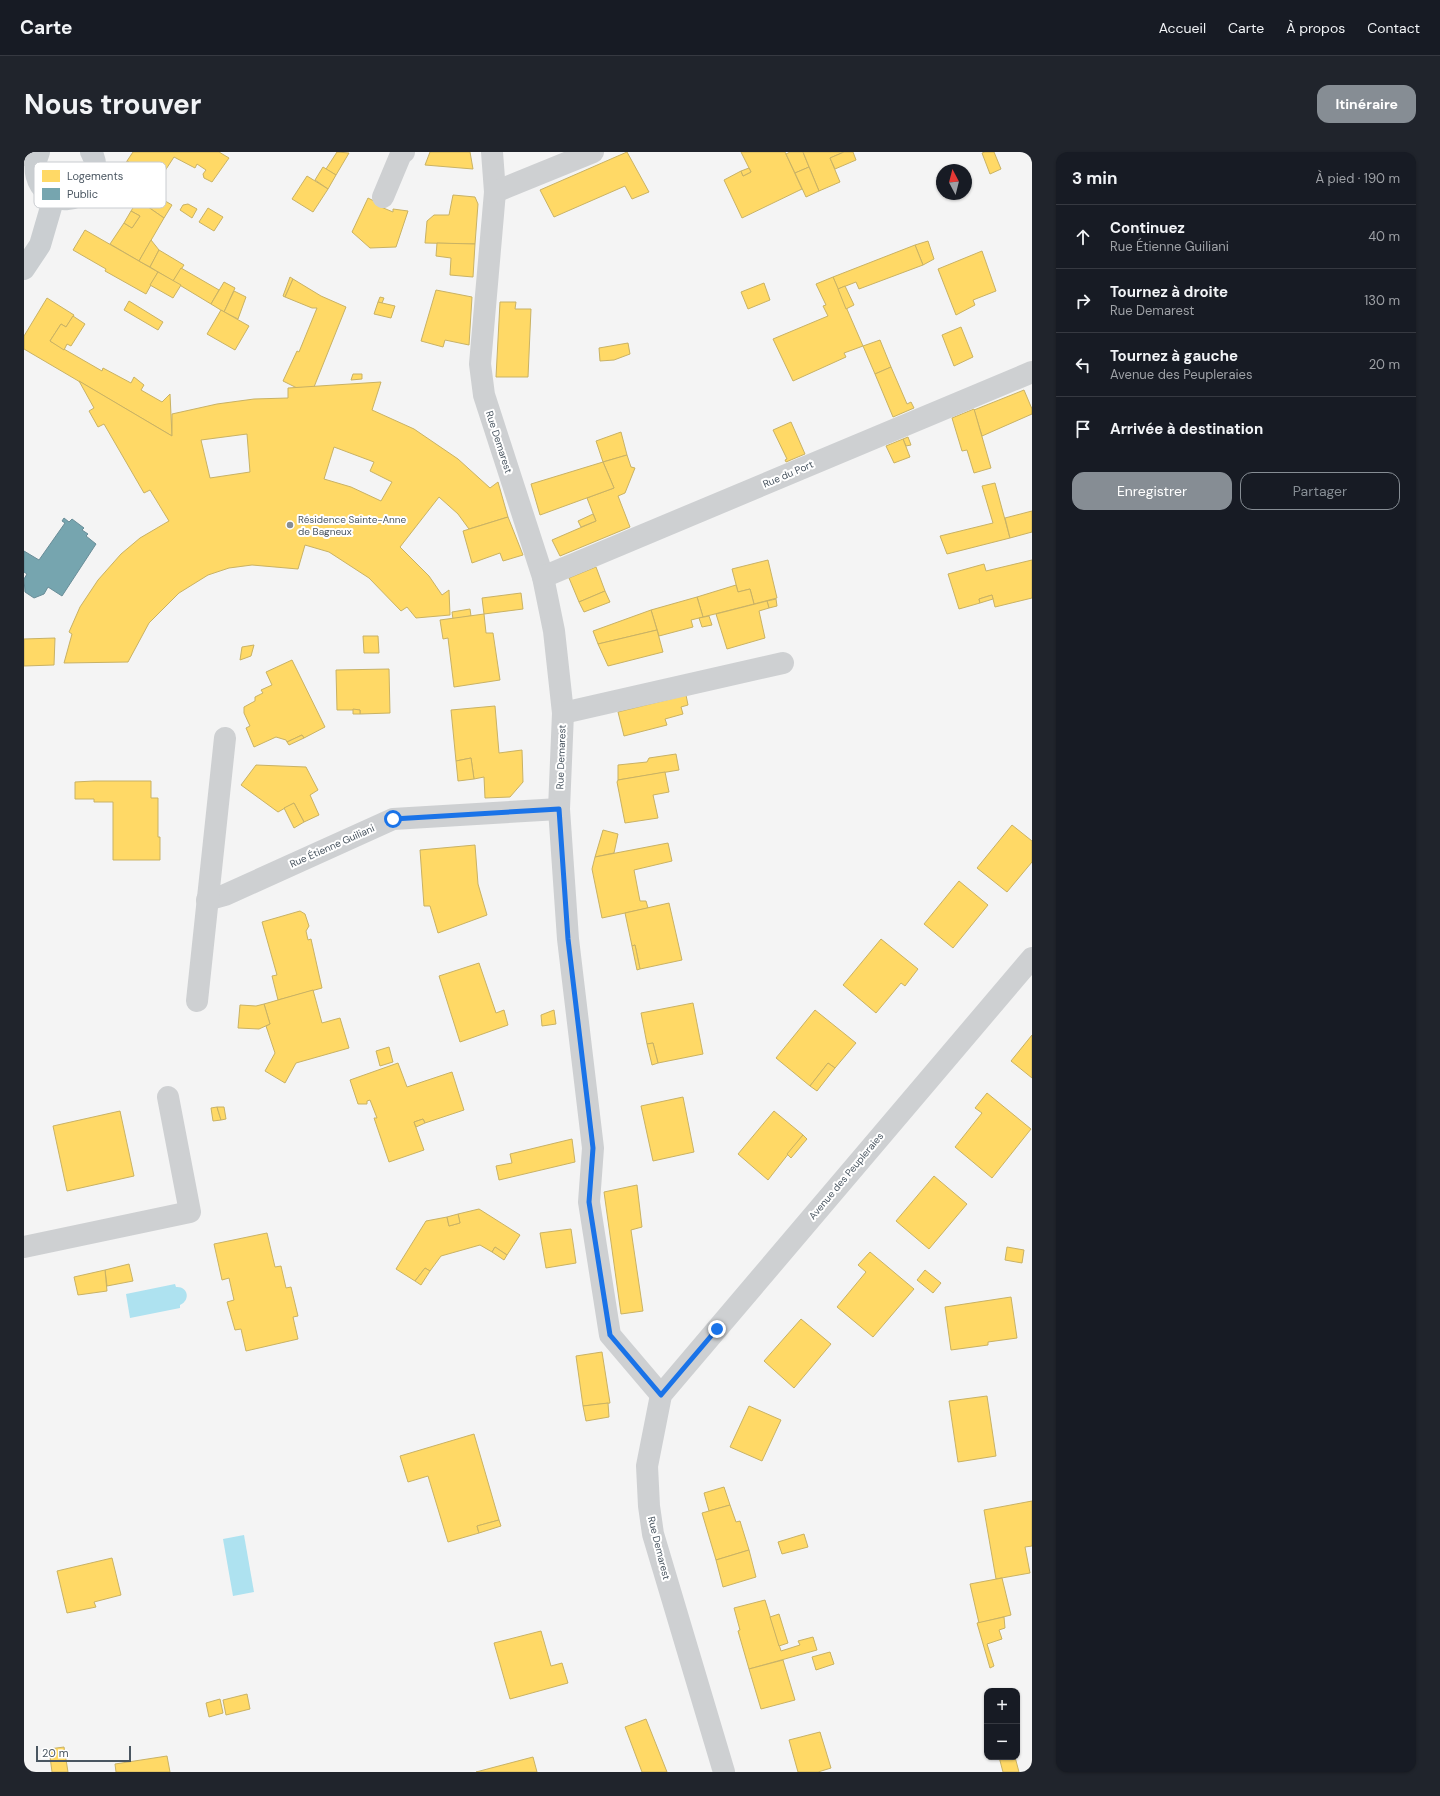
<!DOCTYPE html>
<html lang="fr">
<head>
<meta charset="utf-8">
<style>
	:root { --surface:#171b24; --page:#20242c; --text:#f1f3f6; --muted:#9ea1a6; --line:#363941; --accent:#868d94 }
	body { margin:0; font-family:"DM Sans",sans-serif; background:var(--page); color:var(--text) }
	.controls { position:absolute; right:12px; bottom:12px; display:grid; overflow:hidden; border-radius:8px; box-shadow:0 1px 3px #0004 }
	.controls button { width:36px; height:36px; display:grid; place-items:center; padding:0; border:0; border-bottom:1px solid var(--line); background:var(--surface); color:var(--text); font:20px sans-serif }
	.compass { position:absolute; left:912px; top:12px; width:36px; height:36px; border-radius:50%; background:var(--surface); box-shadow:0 1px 3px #0004; rotate:353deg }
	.scale { position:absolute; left:12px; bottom:10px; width:95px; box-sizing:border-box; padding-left:4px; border:2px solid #4a5661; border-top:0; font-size:11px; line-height:14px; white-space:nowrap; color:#4a5661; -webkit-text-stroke:3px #fff; paint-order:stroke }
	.stop { position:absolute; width:12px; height:12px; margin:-9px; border:3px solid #1a73e8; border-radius:50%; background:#fff }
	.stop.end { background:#1a73e8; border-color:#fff; box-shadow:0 1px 4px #0008 }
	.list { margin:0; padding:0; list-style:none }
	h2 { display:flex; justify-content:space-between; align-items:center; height:52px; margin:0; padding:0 16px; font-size:17px }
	h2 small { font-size:13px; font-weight:400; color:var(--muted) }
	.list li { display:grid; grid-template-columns:26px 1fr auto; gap:12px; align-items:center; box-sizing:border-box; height:64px; padding:0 16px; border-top:1px solid var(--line) }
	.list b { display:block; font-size:15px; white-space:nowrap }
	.list p { margin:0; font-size:13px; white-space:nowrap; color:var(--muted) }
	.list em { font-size:13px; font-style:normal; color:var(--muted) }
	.actions { display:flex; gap:8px; padding:12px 16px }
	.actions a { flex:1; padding:9px 0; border:1px solid var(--accent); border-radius:12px; text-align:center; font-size:14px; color:var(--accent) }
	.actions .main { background:var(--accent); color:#fff }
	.icon { flex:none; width:22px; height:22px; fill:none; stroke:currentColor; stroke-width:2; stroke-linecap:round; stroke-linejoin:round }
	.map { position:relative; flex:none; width:1008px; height:1620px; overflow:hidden; border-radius:12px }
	header { display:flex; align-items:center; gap:24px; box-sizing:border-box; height:56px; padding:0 20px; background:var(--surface); border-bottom:1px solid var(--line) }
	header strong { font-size:19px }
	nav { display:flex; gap:22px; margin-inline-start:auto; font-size:14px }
	.intro { display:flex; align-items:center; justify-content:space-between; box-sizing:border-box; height:96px; padding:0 24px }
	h1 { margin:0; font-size:28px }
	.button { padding:10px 18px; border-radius:12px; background:var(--accent); color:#fff; font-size:14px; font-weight:700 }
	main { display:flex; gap:24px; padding:0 24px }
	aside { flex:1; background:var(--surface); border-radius:12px; box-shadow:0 1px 3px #0004 }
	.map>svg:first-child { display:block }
	.water { fill:#aee2f0 }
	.homes { fill:#ffd966; stroke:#c9b264; fill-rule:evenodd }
	.public { fill:#76a5af; stroke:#698d98 }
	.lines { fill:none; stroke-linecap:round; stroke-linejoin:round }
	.minor { stroke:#ced0d2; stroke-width:22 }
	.major { stroke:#caced1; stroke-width:22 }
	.route { stroke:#1a73e8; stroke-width:5 }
	.poi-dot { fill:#868d94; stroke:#fff; stroke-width:1.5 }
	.labels { text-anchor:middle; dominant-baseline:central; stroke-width:4; stroke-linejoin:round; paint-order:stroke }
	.street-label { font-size:10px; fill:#4a5661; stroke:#fff }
	.poi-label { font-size:10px; fill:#4a5661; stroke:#fff; text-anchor:start }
	.key { fill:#fff; stroke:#c9ccd0; stroke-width:1 }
	.key-label { font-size:11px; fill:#4a5661 }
</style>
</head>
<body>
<header>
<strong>Carte</strong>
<nav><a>Accueil</a><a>Carte</a><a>À propos</a><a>Contact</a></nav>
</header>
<div class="intro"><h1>Nous trouver</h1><a class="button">Itinéraire</a></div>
<main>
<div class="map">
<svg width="1008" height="1620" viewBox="0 0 1008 1620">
	<rect width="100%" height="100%" fill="#f4f4f4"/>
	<g class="water">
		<path d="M 151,1132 L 152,1135 C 164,1134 167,1148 156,1153 L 156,1156 L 106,1166 L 102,1142 Z"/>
		<polygon points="220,1383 230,1440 209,1444 199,1387"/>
	</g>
	<g class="homes">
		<polygon points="109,0 195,0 205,6 188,30 180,26 179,22 182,18 173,12 171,16 150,5 135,28 103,9"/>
		<polygon points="313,0 325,1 312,23 302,17"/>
		<polygon points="406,0 446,0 449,17 401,13"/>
		<polygon points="603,0 625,40 608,47 601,34 530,65 516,38"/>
		<polygon points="717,0 761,0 778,37 718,66 700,28 717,19 719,24 727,20"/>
		<polygon points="766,0 779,0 785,15 771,21 762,2"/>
		<polygon points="779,0 820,0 806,6 816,30 795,39"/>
		<polygon points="820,0 829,0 832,8 811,17 806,6"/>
		<polygon points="961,0 970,0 977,17 966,22 958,1"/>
		<polygon points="103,9 135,28 128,41 96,21"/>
		<polygon points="299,15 312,23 304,37 291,28"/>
		<polygon points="785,15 795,39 782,45 771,21"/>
		<polygon points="725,16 727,20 719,24 717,19"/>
		<polygon points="283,24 304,37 289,60 268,47"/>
		<polygon points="121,37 148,53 140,66 114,48"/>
		<polygon points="429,43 451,45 454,52 451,92 401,91 403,69 410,63 425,63"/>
		<polygon points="344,46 358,53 357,55 369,60 369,57 384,59 372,95 346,96 328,80"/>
		<polygon points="114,48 140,66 115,109 86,92 100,71 108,76 116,64 107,59"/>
		<polygon points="164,52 173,57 168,66 156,58 159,53"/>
		<polygon points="184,56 199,65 190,79 175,70"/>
		<polygon points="107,59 116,64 108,76 100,71"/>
		<polygon points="61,78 134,120 122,142 81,119 82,117 49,98"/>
		<polygon points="127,88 135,98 126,115 115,109"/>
		<polygon points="904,89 910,107 899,113 891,93"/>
		<polygon points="413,91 451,92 449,125 426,123 427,106 412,104"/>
		<polygon points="891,93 899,113 835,137 832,130 814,137 809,125"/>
		<polygon points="135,98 160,113 149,129 126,115"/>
		<polygon points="958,99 972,139 949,148 951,153 932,163 914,117"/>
		<polygon points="157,116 195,138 187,152 149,129"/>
		<polygon points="134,120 157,133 149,146 126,133"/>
		<polygon points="266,125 269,127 261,145 259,144"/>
		<polygon points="809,125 839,194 820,201 822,205 769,229 749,187 804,164 799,154 802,153 792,132"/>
		<polygon points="269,127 297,144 322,155 290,235 273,236 259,229 273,199 275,200 293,156 288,156 261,145"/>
		<polygon points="200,130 211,136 200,160 187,152"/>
		<polygon points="740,131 746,148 724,157 717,140"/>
		<polygon points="821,134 830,153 822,157 814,137"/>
		<polygon points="412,138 448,145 445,193 421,188 419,195 397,189"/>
		<polygon points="210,139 222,145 214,167 200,160"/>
		<polygon points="356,145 360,146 358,151 354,150"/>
		<polygon points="23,146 50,163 42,175 37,172 26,189 78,219 79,216 107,231 110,225 120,233 117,238 138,250 146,242 148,284 0,197 0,184"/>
		<polygon points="105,149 139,170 134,178 100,158"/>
		<polygon points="354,150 371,154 367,166 350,162"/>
		<polygon points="476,150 492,150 491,157 507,157 504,225 472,225"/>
		<polygon points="197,158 225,174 211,198 183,182"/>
		<polygon points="49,164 61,172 47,194 43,192 40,198 26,189 37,172 42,175"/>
		<polygon points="937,175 949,205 930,214 918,183"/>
		<polygon points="856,188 867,215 851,222 839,194"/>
		<polygon points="604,191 606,202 590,208 576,209 575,196"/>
		<polygon points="867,215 883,252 887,250 890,256 869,265 851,222"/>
		<polygon points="329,222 338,222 338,227 327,228"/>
		<path d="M 55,229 L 148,284 L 148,262 L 193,252 L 230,247 L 264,246 L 264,236 L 357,230 L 348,258 L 390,277 L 434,307 L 466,336 L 474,330 L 484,365 L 445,377 L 434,362 L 415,345 L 376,395 L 405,424 L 418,443 L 425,438 L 426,463 L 392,466 L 383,455 L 377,459 L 345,426 L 305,400 L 281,393 L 274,417 L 228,413 L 205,416 L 184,423 L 155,441 L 125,471 L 104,510 L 40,511 L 48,482 L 45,480 L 56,455 L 74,428 L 97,402 L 116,386 L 145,369 L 126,338 L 120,341 L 80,272 L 74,275 L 65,259 L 70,256 ZM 223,282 L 226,320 L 186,326 L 177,288 ZM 310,295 L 350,310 L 346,319 L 368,330 L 357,349 L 327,335 L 300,327 Z"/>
		<polygon points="1000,238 1008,257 1008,262 958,284 950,258"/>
		<polygon points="950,257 967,316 950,321 943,298 938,299 928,266"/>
		<polygon points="767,270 781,302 762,310 761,308 763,307 749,278"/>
		<polygon points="597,280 603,303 579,310 572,289"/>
		<polygon points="884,285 887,293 882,294 879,287"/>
		<polygon points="879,287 886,305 870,311 862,294"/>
		<polygon points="603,303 607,315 611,316 601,341 594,344 606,375 536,404 528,388 572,369 563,346 590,336 579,310"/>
		<polygon points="579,310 590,336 516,363 507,332"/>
		<polygon points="971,331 986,386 923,402 916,384 969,371 958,334"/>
		<polygon points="1008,359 1008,380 986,386 981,366"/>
		<polygon points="569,362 572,369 557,375 554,369"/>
		<polygon points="484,365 499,403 479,409 476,401 448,411 439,379"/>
		<polygon points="744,408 753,446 730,452 726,437 714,440 708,417"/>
		<polygon points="1008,408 1008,446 971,455 968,443 955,447 956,451 935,457 924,422 960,412 962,419"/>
		<polygon points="572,415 581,439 555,450 545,426"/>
		<polygon points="712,433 714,440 726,437 730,452 679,465 673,445"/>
		<polygon points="581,439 586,450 560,460 555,450"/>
		<polygon points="497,441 499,457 460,462 458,446"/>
		<polygon points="968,443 969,447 956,451 955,447"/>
		<polygon points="673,445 679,465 667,468 669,475 635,484 627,458"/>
		<polygon points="752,447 753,454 745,456 743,449"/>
		<polygon points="743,449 745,456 735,459 741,486 703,497 692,462"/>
		<polygon points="446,457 447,464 429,467 428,460"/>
		<polygon points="627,458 633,478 574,492 569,479"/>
		<polygon points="460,462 462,481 469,481 476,528 430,535 424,486 419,487 416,468"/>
		<polygon points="685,464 688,473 678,475 675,466"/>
		<polygon points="633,478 639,500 584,514 574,492"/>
		<polygon points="339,484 354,484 355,501 340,501"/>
		<polygon points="31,486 30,513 0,514 0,487"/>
		<polygon points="230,493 227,504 216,508 218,495"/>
		<polygon points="268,508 301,575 280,586 278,583 263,590 262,588 252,585 230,595 222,576 226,574 220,561 220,555 231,549 231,545 239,541 237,538 248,533 242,520"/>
		<polygon points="365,517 366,561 336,562 336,558 313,558 312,518"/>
		<polygon points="662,543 664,553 657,555 659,562 641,567 643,573 600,584 594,560"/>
		<polygon points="471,554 475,601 498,598 499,630 486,645 461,646 460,625 450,627 447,606 432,609 427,558"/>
		<polygon points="329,557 336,558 336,562 329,562"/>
		<polygon points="278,583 280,586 265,593 263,590"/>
		<polygon points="652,602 655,618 594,628 594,613 623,610 625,606"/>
		<polygon points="447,606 450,627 434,629 432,609"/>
		<polygon points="232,613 282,615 294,638 286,643 295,663 280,670 270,651 254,660 217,633"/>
		<polygon points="641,620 645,640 629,643 634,666 601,671 593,630 594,628"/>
		<polygon points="70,629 127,629 127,646 134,646 134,685 136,685 136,708 89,708 89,650 70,650 70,647 51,647 51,630"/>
		<polygon points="270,651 280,670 270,676 260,656"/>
		<polygon points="988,673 1008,689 1008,710 983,740 953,716"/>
		<polygon points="579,678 594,682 590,701 571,705"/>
		<polygon points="644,691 648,709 610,718 616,749 622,749 624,756 578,766 568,717 571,705"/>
		<polygon points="451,693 454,732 463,763 414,781 406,754 400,754 396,698"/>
		<polygon points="935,729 964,753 929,796 900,772"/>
		<polygon points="645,751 658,808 616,817 611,793 608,794 601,761"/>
		<polygon points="276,759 281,762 285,774 282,779 284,788 287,787 298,836 254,848 248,824 253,823 238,770"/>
		<polygon points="857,787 894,817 881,834 877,831 852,861 819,833"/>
		<polygon points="611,793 616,817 613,818 608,794"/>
		<polygon points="455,811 472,861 480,858 484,873 436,890 415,824"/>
		<polygon points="289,838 298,871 316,866 325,896 272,911 261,931 241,919 251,901 242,874 246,872 240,852"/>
		<polygon points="669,851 679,902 634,911 629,891 623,892 617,861"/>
		<polygon points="240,852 246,872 235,877 214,876 216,853 232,854"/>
		<polygon points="530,858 532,872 518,874 517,863"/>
		<polygon points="791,858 832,891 811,916 804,911 786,934 752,906"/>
		<polygon points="1008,883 1008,926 987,909"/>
		<polygon points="629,891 634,911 628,913 623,892"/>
		<polygon points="365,895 369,910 356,914 352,899"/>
		<polygon points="374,911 383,935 428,920 440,958 401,971 399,967 390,970 400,998 365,1010 350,966 353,966 346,948 343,949 343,952 334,952 326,928"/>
		<polygon points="804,911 811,916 793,939 786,934"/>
		<polygon points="963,941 1007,977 968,1026 931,995 958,961 951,956"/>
		<polygon points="659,945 670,1000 629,1009 617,954"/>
		<polygon points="193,955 197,968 189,969 187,956"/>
		<polygon points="193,955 200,955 202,967 197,968"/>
		<polygon points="96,959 110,1024 43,1039 29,974"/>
		<polygon points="750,959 779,983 744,1028 714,1002"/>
		<polygon points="399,967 401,971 392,975 390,970"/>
		<polygon points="779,983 783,987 767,1006 763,1002"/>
		<polygon points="548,987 551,1010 475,1028 472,1014 488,1011 486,1002"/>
		<polygon points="910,1024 943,1052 905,1097 872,1069"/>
		<polygon points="613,1033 618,1075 607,1078 619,1159 597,1162 580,1040"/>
		<polygon points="455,1057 496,1083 483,1103 471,1095 468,1100 456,1093 417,1104 406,1119 401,1116 391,1129 372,1117 402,1069 423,1065 425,1074 436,1071 434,1062"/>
		<polygon points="434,1062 436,1071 425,1074 423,1065"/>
		<polygon points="547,1077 552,1111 522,1116 516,1081"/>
		<polygon points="243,1081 251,1115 257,1114 262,1136 267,1135 274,1164 269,1165 274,1187 222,1199 217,1177 211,1178 203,1150 210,1148 205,1126 198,1128 190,1092"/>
		<polygon points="471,1095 483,1103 480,1108 468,1100"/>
		<polygon points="983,1095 1000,1098 998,1111 981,1108"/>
		<polygon points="846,1100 890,1137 849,1185 813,1155 842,1120 834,1113"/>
		<polygon points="105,1112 109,1129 83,1134 81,1118"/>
		<polygon points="401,1116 406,1119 397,1133 391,1129"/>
		<polygon points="81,1118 83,1139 54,1143 50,1125"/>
		<polygon points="901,1118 917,1131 909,1141 893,1128"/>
		<polygon points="987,1145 993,1186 964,1190 964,1193 927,1198 921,1155"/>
		<polygon points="777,1167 807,1192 770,1236 740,1209"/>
		<polygon points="578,1200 586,1251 559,1254 552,1204"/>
		<polygon points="963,1244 972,1304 934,1310 925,1249"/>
		<polygon points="584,1251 585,1265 562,1269 559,1254"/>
		<polygon points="725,1254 757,1268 738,1309 706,1295"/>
		<polygon points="450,1282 475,1368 453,1374 455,1381 424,1390 404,1324 384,1330 376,1304"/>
		<polygon points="700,1335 706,1353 685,1359 680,1341"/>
		<polygon points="1008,1349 1008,1394 1001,1395 1006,1421 972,1427 960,1358"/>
		<polygon points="706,1353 712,1370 716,1369 725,1398 692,1408 678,1361"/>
		<polygon points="475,1368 477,1374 455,1381 453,1374"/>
		<polygon points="780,1382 784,1395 758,1402 754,1390"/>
		<polygon points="725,1398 732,1425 699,1435 692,1408"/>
		<polygon points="88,1406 97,1443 70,1450 72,1455 43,1461 33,1419"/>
		<polygon points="978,1426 987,1463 955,1471 946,1432"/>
		<polygon points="741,1448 757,1499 776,1493 774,1489 789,1485 793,1498 725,1517 714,1479 716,1478 710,1456"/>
		<polygon points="755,1462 764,1491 755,1494 746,1465"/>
		<polygon points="980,1465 981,1476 975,1478 978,1487 963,1492 970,1514 966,1516 953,1471"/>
		<polygon points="517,1479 527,1514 538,1511 544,1531 486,1547 470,1491"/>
		<polygon points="806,1500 810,1512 792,1518 788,1505"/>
		<polygon points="759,1508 771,1548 737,1557 725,1517"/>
		<polygon points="223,1542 226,1557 202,1563 199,1548"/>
		<polygon points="196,1547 199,1561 185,1565 182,1551"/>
		<polygon points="622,1567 643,1620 618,1620 601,1575"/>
		<polygon points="796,1580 807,1616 794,1620 774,1620 765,1588"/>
		<polygon points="40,1595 44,1620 28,1620 25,1597"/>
		<polygon points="143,1604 146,1620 92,1620 91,1612"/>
		<polygon points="509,1605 513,1620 452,1620"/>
		<polygon points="975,1605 991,1605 995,1620 979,1620"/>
	</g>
	<polygon class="public" points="40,366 45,370 48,367 60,376 58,378 64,382 62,384 72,392 38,444 24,435 20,442 10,446 1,440 0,427 3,422 0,420 0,399 15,408 41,371 38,369"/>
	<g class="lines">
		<g class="minor">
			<polyline points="468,0 471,40 456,212 460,243 519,425 530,479 539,561 535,657 544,787 569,996 565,1050 586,1183 637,1243"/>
			<polyline points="0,2 12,7"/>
			<polyline points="471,40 569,0"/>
			<polyline points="359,45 377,2 380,0"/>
			<polyline points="519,425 1008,220"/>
			<polyline points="539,561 759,511"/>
			<polyline points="183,748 201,743 369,667 535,657"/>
			<polyline points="173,849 201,586"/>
			<polyline points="0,1095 166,1060 144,945"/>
			<polyline points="700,1620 629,1382 625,1354 623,1314 637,1243 1008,806"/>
		</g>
		<g class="major">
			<path d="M 15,0 C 0,33 37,64 63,37 C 67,33 71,27 71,21 C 72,13 71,6 67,0"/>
			<polyline points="0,117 16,93 30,45"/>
		</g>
	</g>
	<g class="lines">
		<polyline class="route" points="369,667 535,657 544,787 569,996 565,1050 586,1183 637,1243 693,1177"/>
	</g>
	<circle class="poi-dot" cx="266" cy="373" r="4"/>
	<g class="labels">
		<g class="street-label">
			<text transform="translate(475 290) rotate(72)">Rue Demarest</text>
			<text transform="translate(764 322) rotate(-23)">Rue du Port</text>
			<text transform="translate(537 605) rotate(-88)">Rue Demarest</text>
			<text transform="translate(308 694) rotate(-24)">Rue Étienne Guiliani</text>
			<text transform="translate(822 1024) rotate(-50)">Avenue des Peupleraies</text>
			<text transform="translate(635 1396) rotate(76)">Rue Demarest</text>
		</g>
		<g class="poi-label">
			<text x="274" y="367">Résidence Sainte-Anne<tspan x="274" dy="12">de Bagneux</tspan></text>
		</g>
	</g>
	<rect x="10" y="10" width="132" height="46" rx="6" class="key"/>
	<rect x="18" y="18" width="18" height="12" fill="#ffd966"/>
	<rect x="18" y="36" width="18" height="12" fill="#76a5af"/>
	<g class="key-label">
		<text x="43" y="28">Logements</text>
		<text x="43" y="46">Public</text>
	</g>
</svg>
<div class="controls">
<button>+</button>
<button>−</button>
</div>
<svg class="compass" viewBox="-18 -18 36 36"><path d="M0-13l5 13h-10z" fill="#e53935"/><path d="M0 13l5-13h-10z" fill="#9ea1a6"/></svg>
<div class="scale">20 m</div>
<div class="stop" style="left:369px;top:667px"></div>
<div class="stop end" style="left:693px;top:1177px"></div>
</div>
<aside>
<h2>3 min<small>À pied · 190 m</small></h2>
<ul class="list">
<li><svg class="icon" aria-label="ahead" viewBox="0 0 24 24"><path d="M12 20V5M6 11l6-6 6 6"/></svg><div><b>Continuez</b><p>Rue Étienne Guiliani</p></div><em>40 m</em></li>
<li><svg class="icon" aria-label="right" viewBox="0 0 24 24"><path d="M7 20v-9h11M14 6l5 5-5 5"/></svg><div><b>Tournez à droite</b><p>Rue Demarest</p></div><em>130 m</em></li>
<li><svg class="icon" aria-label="left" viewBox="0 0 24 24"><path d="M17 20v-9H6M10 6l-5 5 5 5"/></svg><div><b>Tournez à gauche</b><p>Avenue des Peupleraies</p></div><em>20 m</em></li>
<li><svg class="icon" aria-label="arrive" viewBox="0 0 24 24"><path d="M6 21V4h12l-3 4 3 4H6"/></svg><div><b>Arrivée à destination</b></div></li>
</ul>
<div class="actions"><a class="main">Enregistrer</a><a>Partager</a></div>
</aside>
</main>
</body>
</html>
